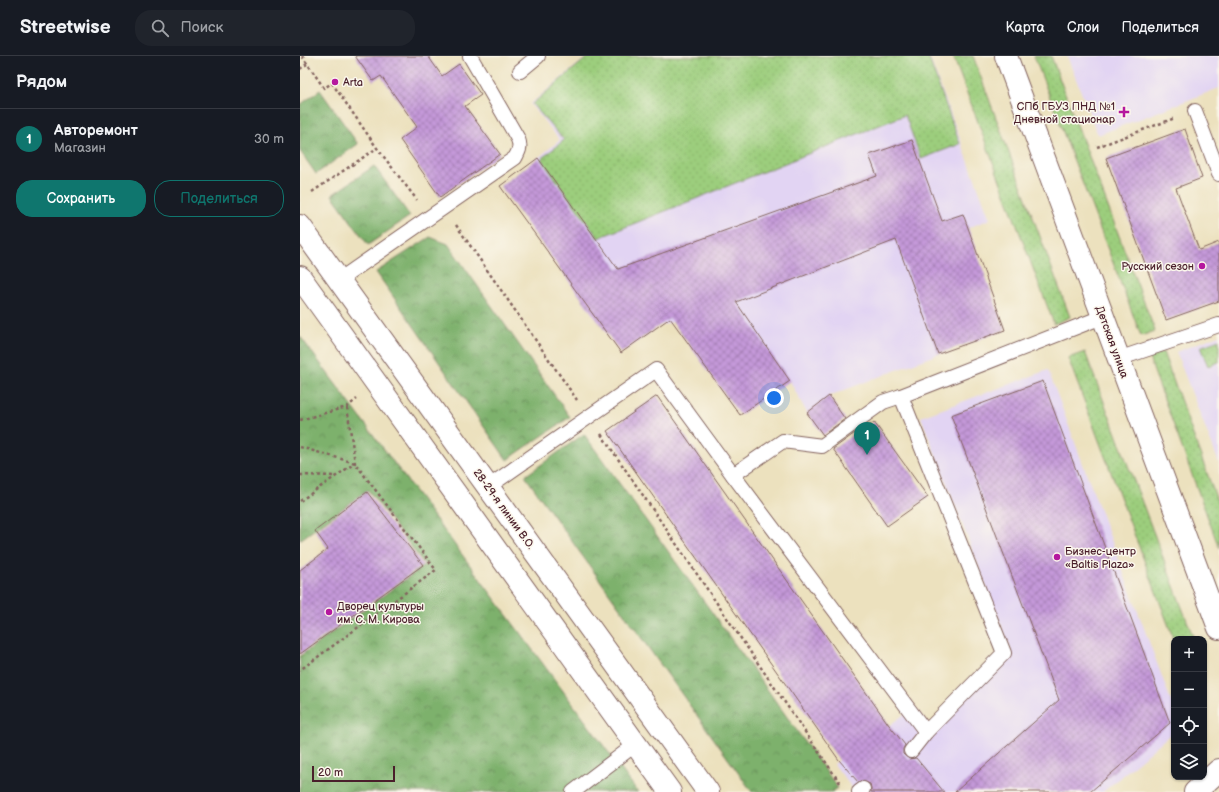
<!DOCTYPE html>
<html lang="ru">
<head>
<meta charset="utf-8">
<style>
	:root { --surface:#171b24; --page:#20242c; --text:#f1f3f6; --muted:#9ea1a6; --line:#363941; --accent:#0f766e }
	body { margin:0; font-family:"Balsamiq Sans",sans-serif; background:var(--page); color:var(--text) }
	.controls { position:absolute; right:12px; bottom:12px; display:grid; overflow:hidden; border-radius:8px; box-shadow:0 1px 3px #0004 }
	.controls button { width:36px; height:36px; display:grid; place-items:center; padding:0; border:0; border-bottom:1px solid var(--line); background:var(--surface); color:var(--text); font:20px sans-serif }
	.scale { position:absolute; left:12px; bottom:10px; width:83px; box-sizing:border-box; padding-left:4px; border:2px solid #4a1f2b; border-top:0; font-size:11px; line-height:14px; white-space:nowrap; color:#4a1f2b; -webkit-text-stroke:3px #fbf7ec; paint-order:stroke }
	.you { position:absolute; left:474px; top:342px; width:14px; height:14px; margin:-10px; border:3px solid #fff; border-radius:50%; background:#1a73e8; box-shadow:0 0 0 6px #1a73e833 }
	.badge { display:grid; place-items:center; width:26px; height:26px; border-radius:50%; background:var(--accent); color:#fff; font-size:13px; font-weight:700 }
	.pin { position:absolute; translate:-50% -33px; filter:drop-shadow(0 1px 2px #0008) }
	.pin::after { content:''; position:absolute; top:21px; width:14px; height:12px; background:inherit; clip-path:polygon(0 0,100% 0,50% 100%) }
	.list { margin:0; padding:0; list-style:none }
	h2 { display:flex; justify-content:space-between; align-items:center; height:52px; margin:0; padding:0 16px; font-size:17px }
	h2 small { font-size:13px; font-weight:400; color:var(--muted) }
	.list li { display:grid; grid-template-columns:26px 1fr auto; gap:12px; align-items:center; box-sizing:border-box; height:60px; padding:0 16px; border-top:1px solid var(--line) }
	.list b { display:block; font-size:15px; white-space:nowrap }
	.list p { margin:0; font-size:13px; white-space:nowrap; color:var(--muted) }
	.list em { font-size:13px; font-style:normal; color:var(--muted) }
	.actions { display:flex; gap:8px; padding:12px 16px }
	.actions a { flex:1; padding:9px 0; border:1px solid var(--accent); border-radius:16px; text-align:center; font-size:14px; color:var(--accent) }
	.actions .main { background:var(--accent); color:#fff }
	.icon { flex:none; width:22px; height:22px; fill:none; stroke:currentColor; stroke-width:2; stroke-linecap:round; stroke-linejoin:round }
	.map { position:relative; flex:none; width:919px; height:736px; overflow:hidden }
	header { display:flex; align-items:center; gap:24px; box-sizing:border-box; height:56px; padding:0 20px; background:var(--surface); border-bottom:1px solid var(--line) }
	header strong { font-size:19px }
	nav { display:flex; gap:22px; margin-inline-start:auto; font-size:14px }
	.search { width:280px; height:36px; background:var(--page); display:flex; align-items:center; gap:10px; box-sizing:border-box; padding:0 14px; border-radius:16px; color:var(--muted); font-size:15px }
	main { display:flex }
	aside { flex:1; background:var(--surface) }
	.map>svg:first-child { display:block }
	.built { fill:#e2d4f3 }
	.green { fill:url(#green-dots); stroke:#737654 }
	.forest { fill:url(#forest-crowns); stroke:#64684c }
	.building { fill:url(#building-cross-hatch) }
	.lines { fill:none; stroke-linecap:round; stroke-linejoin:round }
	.lane-casing { stroke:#83635e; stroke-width:16 }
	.street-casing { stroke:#83635e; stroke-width:24 }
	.secondary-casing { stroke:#83635e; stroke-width:24 }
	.path { stroke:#83635e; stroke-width:2.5; stroke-dasharray:3 3; stroke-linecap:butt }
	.lane { stroke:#fff; stroke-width:14 }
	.street { stroke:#fff; stroke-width:22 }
	.secondary { stroke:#fff; stroke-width:22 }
	.poi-dot { fill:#b5179e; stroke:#fbf7ec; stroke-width:1.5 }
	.labels { text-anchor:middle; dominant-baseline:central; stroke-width:3; stroke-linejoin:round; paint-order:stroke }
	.poi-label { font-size:11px; fill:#4a1f2b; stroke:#fbf7ec; text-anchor:start }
	.street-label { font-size:11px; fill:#4a1f2b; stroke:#fbf7ec }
</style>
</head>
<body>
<header>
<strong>Streetwise</strong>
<div class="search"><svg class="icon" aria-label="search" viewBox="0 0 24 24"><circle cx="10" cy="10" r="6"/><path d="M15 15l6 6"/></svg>Поиск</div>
<nav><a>Карта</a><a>Слои</a><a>Поделиться</a></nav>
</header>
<main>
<aside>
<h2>Рядом<small></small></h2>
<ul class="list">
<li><span class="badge">1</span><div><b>Авторемонт</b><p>Магазин</p></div><em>30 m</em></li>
</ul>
<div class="actions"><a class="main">Сохранить</a><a>Поделиться</a></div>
</aside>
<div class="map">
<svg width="919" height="736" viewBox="0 0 919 736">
	<defs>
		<pattern id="green-dots" width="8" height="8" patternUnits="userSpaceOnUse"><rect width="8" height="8" fill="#9cce7d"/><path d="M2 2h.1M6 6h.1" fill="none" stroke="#88b06c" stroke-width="1.8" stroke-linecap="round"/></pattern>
		<pattern id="forest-crowns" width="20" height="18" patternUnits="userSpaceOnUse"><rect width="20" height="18" fill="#7db16c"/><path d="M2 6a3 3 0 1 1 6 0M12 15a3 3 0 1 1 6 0" fill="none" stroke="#688f59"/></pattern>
		<pattern id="building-cross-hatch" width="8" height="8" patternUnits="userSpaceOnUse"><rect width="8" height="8" fill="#c499d9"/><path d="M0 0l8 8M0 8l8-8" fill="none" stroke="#a17cb0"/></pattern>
	</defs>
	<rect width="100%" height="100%" fill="#fbf7ec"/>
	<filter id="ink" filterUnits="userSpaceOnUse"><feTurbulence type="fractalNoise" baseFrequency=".025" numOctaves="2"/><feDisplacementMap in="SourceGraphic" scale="8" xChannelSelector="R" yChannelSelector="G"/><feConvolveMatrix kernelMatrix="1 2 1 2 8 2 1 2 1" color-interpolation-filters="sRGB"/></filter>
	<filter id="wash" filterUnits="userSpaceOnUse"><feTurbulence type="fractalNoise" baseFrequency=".012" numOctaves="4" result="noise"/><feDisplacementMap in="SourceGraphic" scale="16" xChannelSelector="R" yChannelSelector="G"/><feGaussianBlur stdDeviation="0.9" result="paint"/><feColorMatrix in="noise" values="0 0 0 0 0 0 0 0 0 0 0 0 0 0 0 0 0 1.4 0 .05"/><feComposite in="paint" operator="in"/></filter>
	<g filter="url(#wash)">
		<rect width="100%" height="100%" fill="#ece1be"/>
		<g class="built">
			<polygon points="288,0 629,0 690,163 668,172 705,274 638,298 529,340 507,357 490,325 440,359 373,266 359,270 321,297 200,130 238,102 260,84 230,48"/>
			<polygon points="767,0 919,0 919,32 798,79"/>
			<polygon points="919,279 919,407 876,296"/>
			<polygon points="748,314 874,653 874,675 803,736 555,736 534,708 615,651 631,673 712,597 621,361"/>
		</g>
		<g class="green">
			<polygon points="289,0 628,0 660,88 621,103 605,59 298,182 241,103 264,84 232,48"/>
			<polygon points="653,0 673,0 770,261 754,268"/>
			<polygon points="734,0 751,0 855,275 841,280"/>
			<polygon points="919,284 919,306 908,310 900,291"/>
			<polygon points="785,296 894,583 874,583 874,584 768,302"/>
			<polygon points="863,296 919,450 919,492 849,302"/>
		</g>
		<g class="forest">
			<polygon points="20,34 58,88 16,118 0,95 0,49"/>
			<polygon points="74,110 110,160 68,189 32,139"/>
			<polygon points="130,181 148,188 270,361 207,404 76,216"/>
			<polygon points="0,280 338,736 0,736 0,600 125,509 68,434 0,484"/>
			<polygon points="284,378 538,732 532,736 452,736 225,420"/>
		</g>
		<g id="blocks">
			<g class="building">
				<polygon points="55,0 128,0 142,20 159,8 181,39 165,50 200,98 140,141 100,84 117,71 81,20 73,25"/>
				<polygon points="885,73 902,122 876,132 899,194 919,186 919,245 866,264 806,102"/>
				<polygon points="612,84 642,165 663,158 705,274 638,298 596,184 436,246 490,325 440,359 370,262 321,297 200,130 238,102 318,213 577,120 569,99"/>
				<polygon points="743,325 870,667 790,736 655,736 759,644 651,359"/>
				<polygon points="357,340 589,669 605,689 603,693 603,698 609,703 616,702 644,736 571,736 571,732 570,728 562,725 558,726 539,704 307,375"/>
				<polygon points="529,340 545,363 523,379 507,357"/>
				<polygon points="574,366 628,441 587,470 533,393 555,377 557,379"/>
				<polygon points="67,436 123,509 0,598 0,514 28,493 15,475"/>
			</g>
		</g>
	</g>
	<g filter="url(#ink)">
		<use href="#blocks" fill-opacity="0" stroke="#83635e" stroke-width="1"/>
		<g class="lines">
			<g class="lane-casing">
				<g id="lane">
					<polyline points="220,15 238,0"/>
					<polyline points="895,55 919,118"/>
					<path d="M 39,224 L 215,102 C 219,95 221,91 218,83 L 170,0"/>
					<polyline points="818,303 919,269"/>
					<polyline points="433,419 483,385 522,390 583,346 601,340"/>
					<polyline points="188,431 356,314 433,419 626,676"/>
					<polyline points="611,695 626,676 704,597 601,340 802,261"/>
					<polyline points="273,736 336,688"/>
					<polyline points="559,736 563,733"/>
				</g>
			</g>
			<g class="street-casing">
				<polyline id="street" points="706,0 919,572"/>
			</g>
			<g class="secondary-casing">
				<g id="secondary">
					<polyline points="0,170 408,736"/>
					<polyline points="0,221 370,736"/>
					<polyline points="895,736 919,714"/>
				</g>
			</g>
			<g class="path">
				<polyline points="2,0 24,32 32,27 77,92 117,144"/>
				<polyline points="0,13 7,8"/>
				<polyline points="797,91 875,62"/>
				<polyline points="12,136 77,92"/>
				<polyline points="156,169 277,344"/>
				<polyline points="0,364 47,351 57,343"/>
				<polyline points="301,378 540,727"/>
				<polyline points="0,391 55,407 136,514 0,614"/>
				<polyline points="0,419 35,420"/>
				<polyline points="0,445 55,407 47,351"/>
			</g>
			<use href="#lane" class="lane"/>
			<use href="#street" class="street"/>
			<use href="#secondary" class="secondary"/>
		</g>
	</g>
	<g class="poi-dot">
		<circle cx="35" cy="26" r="4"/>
		<path d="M822 50h4v4h4v4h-4v4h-4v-4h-4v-4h4z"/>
		<circle cx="902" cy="210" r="4"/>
		<circle cx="757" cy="501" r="4"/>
		<circle cx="29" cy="556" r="4"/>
	</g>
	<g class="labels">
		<g class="poi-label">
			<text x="43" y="26">Arta</text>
			<text x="815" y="50" text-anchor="end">СПб ГБУЗ ПНД №1<tspan x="815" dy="13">Дневной стационар</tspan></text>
			<text x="894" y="210" text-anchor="end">Русский сезон</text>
			<text x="765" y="495">Бизнес-центр<tspan x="765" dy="13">«Baltis Plaza»</tspan></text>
			<text x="37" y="550">Дворец культуры<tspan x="37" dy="13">им. С. М. Кирова</tspan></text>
		</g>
		<g class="street-label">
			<text transform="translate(812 286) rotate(70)">Детская улица</text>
			<text transform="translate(204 453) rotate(54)">28-29-я линии В.О.</text>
		</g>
	</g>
</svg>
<div class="controls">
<button>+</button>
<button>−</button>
<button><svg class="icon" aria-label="locate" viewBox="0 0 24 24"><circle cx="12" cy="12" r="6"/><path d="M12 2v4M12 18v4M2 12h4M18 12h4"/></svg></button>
<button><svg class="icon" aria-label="layers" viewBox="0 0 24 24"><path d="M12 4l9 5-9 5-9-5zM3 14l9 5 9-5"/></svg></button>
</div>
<div class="scale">20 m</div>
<div class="you"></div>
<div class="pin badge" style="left:567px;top:399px">1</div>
</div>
</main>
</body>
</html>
